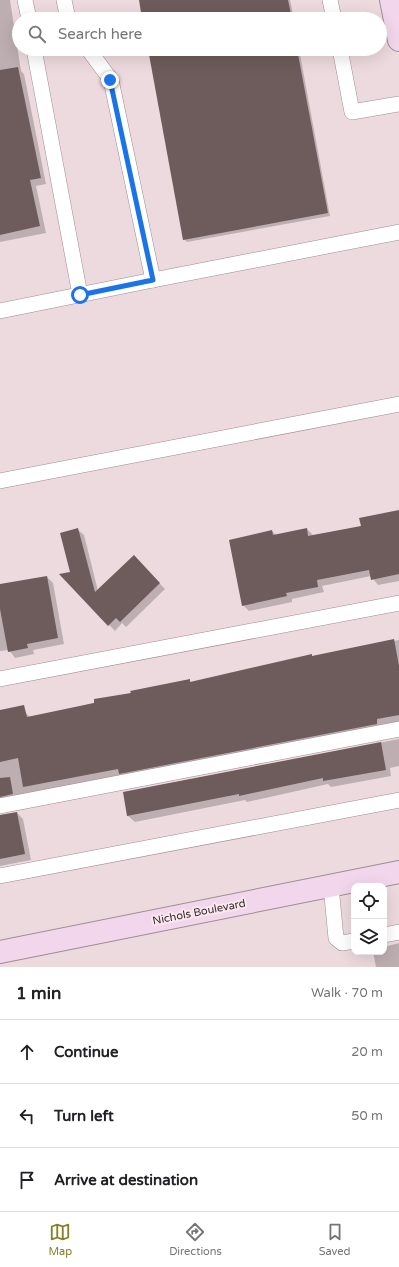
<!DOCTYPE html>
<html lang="en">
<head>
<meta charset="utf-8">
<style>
	:root { --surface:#fff; --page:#f6f6f6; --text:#202124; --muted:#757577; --line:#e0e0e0; --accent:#858028 }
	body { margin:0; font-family:"Varela Round",sans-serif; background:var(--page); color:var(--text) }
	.controls { position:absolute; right:12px; bottom:12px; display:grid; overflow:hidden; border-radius:8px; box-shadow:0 4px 16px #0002 }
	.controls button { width:36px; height:36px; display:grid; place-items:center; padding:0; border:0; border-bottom:1px solid var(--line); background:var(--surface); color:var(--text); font:20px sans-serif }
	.stop { position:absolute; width:12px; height:12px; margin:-9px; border:3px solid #1a73e8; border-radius:50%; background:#fff }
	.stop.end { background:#1a73e8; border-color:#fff; box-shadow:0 1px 4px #0008 }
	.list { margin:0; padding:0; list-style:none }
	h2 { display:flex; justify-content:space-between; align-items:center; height:52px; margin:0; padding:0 16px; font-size:17px }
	h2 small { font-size:13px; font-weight:400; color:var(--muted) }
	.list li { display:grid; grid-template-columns:26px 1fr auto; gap:12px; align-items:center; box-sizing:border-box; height:64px; padding:0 16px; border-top:1px solid var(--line) }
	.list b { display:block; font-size:15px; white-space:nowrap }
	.list em { font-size:13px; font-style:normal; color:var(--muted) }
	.icon { flex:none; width:22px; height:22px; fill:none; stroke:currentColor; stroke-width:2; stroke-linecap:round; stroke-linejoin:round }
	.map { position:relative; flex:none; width:399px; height:967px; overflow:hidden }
	.search { position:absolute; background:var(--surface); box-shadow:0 4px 16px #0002; left:12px; right:12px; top:12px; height:44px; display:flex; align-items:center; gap:10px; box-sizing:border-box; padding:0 14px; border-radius:22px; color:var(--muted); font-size:15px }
	.sheet { height:244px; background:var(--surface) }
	nav { display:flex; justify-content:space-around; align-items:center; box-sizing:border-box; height:56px; border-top:1px solid var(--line); background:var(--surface); font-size:11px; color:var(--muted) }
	nav a { display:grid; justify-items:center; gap:2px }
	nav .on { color:var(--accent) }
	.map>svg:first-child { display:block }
	.shadow { fill:#0003 }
	.building { fill:#6d5c5b }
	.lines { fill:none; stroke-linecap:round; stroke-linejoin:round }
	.lane-casing { stroke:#9e8c92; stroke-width:16 }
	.secondary-casing { stroke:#9e8c92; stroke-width:24 }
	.lane { stroke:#fff; stroke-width:15 }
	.secondary { stroke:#f2d7ec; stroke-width:22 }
	.route { stroke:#1a73e8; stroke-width:5 }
	.labels { text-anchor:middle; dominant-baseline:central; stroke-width:4; stroke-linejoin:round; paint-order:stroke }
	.street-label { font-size:11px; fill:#352d2f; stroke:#fbe7ed }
</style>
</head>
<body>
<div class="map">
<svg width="399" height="967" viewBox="0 0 399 967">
	<rect width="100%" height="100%" fill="#eddadf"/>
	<g class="shadow">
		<polygon points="0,0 10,0 21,71 24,74 46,184 36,186 46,233 0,242"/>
		<polygon points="140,0 290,0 294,19 143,19"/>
		<polygon points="149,49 299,49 330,216 187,242 184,239"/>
		<polygon points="399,511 399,581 378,585 371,576 322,586 324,592 292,599 292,602 249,611 243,605 272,531 276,535 307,529 313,535 362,527"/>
		<polygon points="78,530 84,535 98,591 134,557 165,589 126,627 122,623 115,631 61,575 71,573"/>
		<polygon points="47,577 53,583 64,644 33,650 34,654 15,658 9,650 0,651 0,587"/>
		<polygon points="399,640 399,727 0,806 0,716 25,712 31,718 189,680 192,683 311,655 313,657"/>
		<polygon points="399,739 399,766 390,768 391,776 331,787 328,784 247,802 245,800 135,822 128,816 124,792"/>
		<polygon points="17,813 23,819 31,860 0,866 0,815"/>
		<polygon points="399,943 399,967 376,967 373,952 384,952 384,947"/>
	</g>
	<g class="building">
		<polygon points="139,0 288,0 292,19 142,19"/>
		<polygon points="148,49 297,49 328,213 183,240"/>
		<polygon points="18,67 41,178 30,180 40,226 0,235 0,70"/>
		<polygon points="399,510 399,574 371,580 369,570 317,580 318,587 286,593 287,596 242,606 229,540 272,530 273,535 307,528 308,536 361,526 359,518"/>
		<polygon points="78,528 95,592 134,555 160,583 120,622 116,618 108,626 59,574 70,572 60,533"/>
		<polygon points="47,576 58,638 27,644 28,648 8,652 0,609 0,584"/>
		<polygon points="394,639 399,666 399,715 377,719 377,724 119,774 118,769 23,787 18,758 0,762 0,710 24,705 27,717 94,703 94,699 131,693 130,691 190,679 190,682 312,654 312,656"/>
		<polygon points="381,742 386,770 323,781 323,778 239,796 239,794 127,816 123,792"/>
		<polygon points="10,777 13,794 0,797 0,778"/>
		<polygon points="17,812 25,854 0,859 0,815"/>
	</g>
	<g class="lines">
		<g class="lane-casing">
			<g id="lane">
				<polyline points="25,0 29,19"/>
				<polyline points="64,0 68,19"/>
				<polyline points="330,0 334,19"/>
				<polyline points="34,49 80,295"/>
				<polyline points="88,49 111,80 153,280"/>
				<polyline points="340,49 352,112 399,104"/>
				<polyline points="0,311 153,280 399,232"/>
				<polyline points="0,481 399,404"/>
				<polyline points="0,679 399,603"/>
				<polyline points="0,806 399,729"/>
				<polyline points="0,876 399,800"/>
				<polyline points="331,886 336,938 342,943 354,941"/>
				<polyline points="384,935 399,932"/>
			</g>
		</g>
		<g class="secondary-casing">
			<g id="secondary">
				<polyline points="391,0 399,40"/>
				<polyline points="0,952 399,872"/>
			</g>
		</g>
		<use href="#lane" class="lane"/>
		<use href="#secondary" class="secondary"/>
	</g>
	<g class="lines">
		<polyline class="route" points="80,295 153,280 110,80"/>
	</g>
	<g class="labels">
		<g class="street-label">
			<text transform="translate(199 912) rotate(-11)">Nichols Boulevard</text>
		</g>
	</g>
</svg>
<div class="controls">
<button><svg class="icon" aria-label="locate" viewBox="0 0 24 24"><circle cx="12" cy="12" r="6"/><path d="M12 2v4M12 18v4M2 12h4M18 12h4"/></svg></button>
<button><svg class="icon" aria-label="layers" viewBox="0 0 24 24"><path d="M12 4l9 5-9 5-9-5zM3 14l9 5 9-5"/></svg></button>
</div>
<div class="stop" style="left:80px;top:295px"></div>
<div class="stop end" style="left:110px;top:80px"></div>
<div class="search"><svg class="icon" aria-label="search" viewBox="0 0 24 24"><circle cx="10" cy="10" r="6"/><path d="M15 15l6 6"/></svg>Search here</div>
</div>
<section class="sheet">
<h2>1 min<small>Walk · 70 m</small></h2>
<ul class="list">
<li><svg class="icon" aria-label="ahead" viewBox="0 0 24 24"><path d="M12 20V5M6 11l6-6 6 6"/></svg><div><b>Continue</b></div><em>20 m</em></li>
<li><svg class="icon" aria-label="left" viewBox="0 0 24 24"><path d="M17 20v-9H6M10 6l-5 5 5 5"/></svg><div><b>Turn left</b></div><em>50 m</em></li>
<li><svg class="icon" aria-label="arrive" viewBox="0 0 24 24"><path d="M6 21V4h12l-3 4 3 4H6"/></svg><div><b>Arrive at destination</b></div></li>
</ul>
</section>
<nav>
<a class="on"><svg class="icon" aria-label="map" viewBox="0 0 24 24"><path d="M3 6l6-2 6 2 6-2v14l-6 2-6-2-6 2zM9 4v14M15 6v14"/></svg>Map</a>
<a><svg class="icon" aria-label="directions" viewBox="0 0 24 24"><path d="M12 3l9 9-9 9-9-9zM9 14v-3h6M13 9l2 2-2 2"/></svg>Directions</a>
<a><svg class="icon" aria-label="saved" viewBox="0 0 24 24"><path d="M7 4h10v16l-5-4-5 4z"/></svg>Saved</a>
</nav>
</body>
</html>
